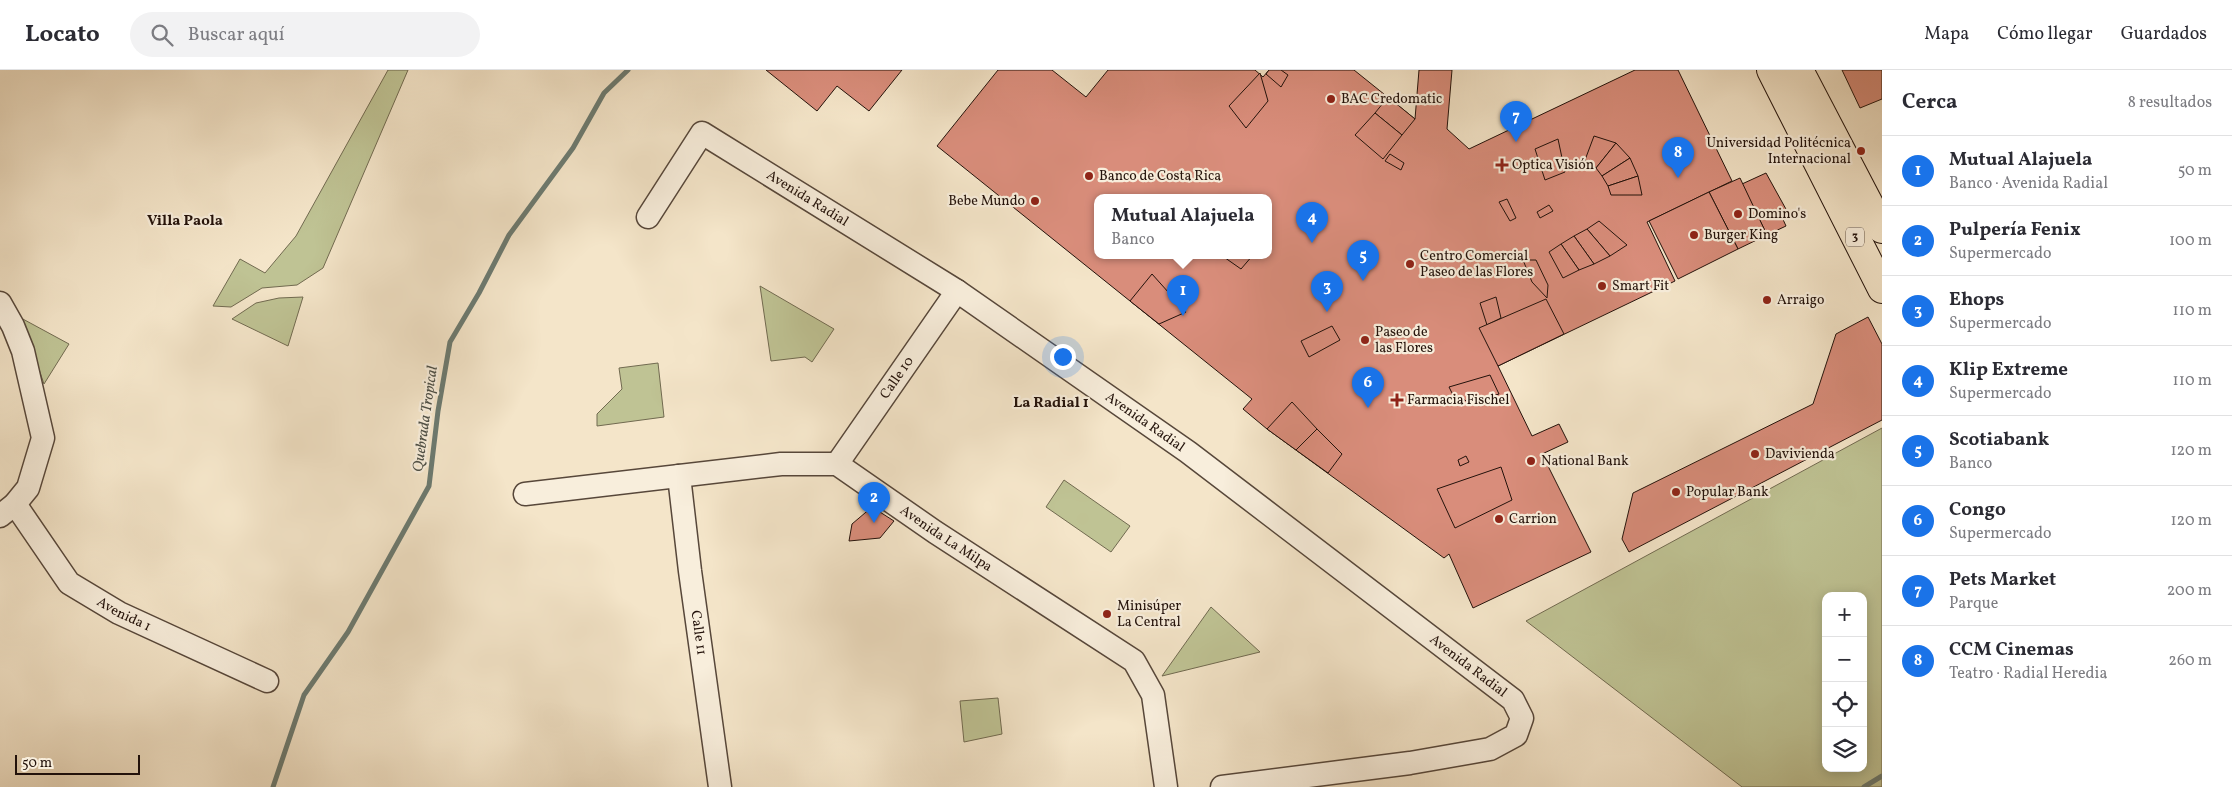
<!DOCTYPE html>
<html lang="es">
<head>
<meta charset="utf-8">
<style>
	:root { --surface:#fff; --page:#f2f2f3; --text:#2b2b33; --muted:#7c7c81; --line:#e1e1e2; --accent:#1a73e8 }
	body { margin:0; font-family:Vollkorn,serif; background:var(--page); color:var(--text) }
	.controls { position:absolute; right:15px; bottom:15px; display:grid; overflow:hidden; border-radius:10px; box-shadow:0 2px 12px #0003 }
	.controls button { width:45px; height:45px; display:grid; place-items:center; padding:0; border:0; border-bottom:1px solid var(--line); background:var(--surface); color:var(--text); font:25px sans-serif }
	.scale { position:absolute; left:15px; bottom:12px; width:125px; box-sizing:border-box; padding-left:5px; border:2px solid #23120b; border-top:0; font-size:14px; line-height:18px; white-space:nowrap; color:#23120b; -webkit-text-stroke:4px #f8eedc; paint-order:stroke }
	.you { position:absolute; left:1062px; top:286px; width:18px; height:18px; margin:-12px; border:4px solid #fff; border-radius:50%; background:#1a73e8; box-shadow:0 0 0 8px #1a73e833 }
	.badge { display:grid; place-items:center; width:32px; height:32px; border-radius:50%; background:var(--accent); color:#fff; font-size:16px; font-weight:700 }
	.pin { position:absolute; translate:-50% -41px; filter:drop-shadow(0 1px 2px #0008) }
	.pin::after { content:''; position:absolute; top:26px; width:18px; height:15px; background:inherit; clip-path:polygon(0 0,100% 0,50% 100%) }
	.popup { position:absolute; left:1094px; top:124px; width:178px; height:65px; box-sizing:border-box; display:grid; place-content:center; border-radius:10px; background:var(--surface); filter:drop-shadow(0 1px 4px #0005); font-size:16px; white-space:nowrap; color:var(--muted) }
	.popup b { font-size:19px; color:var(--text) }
	.popup::after { content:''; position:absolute; left:50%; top:100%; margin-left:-10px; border:10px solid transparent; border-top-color:var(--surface) }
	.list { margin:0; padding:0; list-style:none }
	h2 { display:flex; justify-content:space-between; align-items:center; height:65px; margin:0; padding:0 20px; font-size:21px }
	h2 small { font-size:16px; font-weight:400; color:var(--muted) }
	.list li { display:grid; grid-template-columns:32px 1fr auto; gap:15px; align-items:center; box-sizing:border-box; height:70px; padding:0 20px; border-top:1px solid var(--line) }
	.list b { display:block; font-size:19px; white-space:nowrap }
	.list p { margin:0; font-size:16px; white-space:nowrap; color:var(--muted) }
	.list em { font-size:16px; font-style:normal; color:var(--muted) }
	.icon { flex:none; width:28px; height:28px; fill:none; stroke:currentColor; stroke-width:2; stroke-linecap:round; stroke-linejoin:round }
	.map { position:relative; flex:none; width:1882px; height:717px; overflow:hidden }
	header { display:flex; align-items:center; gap:30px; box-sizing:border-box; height:70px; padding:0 25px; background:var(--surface); border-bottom:1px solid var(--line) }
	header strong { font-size:24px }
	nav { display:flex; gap:28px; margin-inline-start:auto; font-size:18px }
	.search { width:350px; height:45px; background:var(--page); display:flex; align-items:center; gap:12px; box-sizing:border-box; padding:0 18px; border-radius:28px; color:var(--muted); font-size:19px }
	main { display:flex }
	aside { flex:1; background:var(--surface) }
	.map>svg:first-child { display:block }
	.green { fill:#bfc394; stroke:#716a50; fill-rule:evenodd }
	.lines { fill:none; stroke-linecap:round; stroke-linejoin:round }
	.stream { stroke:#6c7a70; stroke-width:5 }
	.building { fill:#d98d7b; stroke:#23120b; fill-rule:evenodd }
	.minor-casing { stroke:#57473a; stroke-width:25 }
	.major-casing { stroke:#23120b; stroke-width:30 }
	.minor { stroke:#f8eedc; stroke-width:22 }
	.major { stroke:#f4e5c9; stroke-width:28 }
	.poi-dot { fill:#8f2418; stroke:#f8eedc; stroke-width:2 }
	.labels { text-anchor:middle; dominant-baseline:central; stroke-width:4.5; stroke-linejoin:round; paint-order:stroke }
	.shield { fill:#f8eedc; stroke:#63544a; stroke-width:1 }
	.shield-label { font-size:12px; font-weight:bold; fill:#23120b }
	.poi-label { font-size:14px; fill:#23120b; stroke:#f8eedc; text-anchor:start }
	.street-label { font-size:14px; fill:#23120b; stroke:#f8eedc }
	.neighbourhood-label { font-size:15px; font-weight:bold; fill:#23120b; stroke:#f8eedc }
	.water-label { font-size:15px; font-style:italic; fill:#4d4f46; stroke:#f8eedc }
</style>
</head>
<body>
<header>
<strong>Locato</strong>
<div class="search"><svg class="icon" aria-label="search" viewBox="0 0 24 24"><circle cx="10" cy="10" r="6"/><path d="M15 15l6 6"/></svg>Buscar aquí</div>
<nav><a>Mapa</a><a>Cómo llegar</a><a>Guardados</a></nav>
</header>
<main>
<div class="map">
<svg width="1882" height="717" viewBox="0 0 1882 717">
	<rect width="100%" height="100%" fill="#f4e5c9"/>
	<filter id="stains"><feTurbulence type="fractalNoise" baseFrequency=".004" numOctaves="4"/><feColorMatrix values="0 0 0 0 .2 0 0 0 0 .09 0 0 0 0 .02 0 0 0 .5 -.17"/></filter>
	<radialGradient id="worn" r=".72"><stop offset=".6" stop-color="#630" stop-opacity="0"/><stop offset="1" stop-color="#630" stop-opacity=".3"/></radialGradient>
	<g class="green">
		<polygon points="388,0 408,0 323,198 297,215 262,218 231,237 213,236 240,189 265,203 296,166"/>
		<polygon points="760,216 834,259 812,292 805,287 771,291"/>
		<polygon points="303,227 288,276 232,249 256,233 279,228"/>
		<polygon points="21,248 69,274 44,314"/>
		<polygon points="658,293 664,347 597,356 597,344 622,319 619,298"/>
		<path d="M 1882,358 L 1882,717 L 1742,717 L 1526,551 ZM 1826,526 L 1863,526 L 1863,698 L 1826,698 Z"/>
		<polygon points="1064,410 1130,456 1111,482 1046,437"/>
		<polygon points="1211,537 1260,582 1162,606"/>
		<polygon points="998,628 1002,664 964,672 960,631"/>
	</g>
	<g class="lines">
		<g class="stream">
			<polyline points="273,717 304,625 348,562 429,416 438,341 450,272 479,223 509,165 573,78 604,23 628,0"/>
			<polyline points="1864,717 1882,706"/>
		</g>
	</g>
	<g class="building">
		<polygon points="766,0 902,0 869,41 837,16 817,41"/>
		<path d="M 998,0 L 1052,0 L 1086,27 L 1108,0 L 1255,0 L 1263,7 L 1269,0 L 1354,0 L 1415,49 L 1419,0 L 1452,0 L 1447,59 L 1469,79 L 1635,0 L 1678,0 L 1732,111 L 1647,152 L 1675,211 L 1498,296 L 1532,366 L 1559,354 L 1568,372 L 1542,384 L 1591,482 L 1473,538 L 1449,484 L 1444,488 L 1267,359 L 1243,339 L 1252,329 L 937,76 ZM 1098,127 L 1268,127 L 1268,185 L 1098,185 Z"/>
		<polygon points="1269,0 1281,0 1288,5 1281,17 1266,4"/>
		<polygon points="1842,0 1882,0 1882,29 1860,38"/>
		<polygon points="1260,3 1268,31 1246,58 1229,36"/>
		<polygon points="1388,27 1415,49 1402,65 1375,43"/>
		<polygon points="1375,43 1402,65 1383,89 1355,65"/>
		<polygon points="1594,66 1616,73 1596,98 1585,90"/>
		<polygon points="1558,69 1565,102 1545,110 1535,79"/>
		<polygon points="1616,73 1630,88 1602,106 1596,98"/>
		<polygon points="1390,84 1404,93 1401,100 1385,91"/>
		<polygon points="1630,88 1638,106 1608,116 1602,106"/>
		<polygon points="1766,103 1787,141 1781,145 1786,156 1767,165 1742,114"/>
		<polygon points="1638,106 1642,125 1611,125 1608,116"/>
		<polygon points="1740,108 1767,165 1738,179 1709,122"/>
		<polygon points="1709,122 1738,179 1678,209 1649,151"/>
		<polygon points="1507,129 1516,148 1510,151 1499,132"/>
		<polygon points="1549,135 1553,141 1540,148 1537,142"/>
		<polygon points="1599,151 1627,175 1610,186 1587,159"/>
		<polygon points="1587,159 1610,186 1594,194 1574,166"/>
		<polygon points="1574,166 1594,194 1579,200 1561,174"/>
		<polygon points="1561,174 1579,200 1563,208 1549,182"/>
		<polygon points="1221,185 1253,185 1241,199"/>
		<polygon points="1523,190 1536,190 1548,215 1547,228 1532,212"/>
		<polygon points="1152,204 1186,242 1159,254 1130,231"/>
		<polygon points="1496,227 1501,248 1487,255 1480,233"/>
		<polygon points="1546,229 1564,264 1498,296 1479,258"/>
		<polygon points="1868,247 1882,274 1882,350 1629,482 1622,469 1633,423 1813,334 1836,264"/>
		<polygon points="1332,256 1340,270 1309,287 1301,271"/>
		<polygon points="1490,305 1499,324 1469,333 1462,328 1453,325 1449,317"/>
		<polygon points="1292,332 1317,359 1296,380 1267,359"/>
		<polygon points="1317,359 1342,384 1328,403 1296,380"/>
		<polygon points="1466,386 1469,392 1460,396 1458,390"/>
		<polygon points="1501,397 1512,430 1455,458 1437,419"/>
		<polygon points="872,437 894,451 880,468 849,471 852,454"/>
	</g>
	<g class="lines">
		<g class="minor-casing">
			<g id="minor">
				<path id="s1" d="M 648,147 L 702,63 L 957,221 L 1188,382 L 1513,630 L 1522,648 L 1516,665 L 1490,679 L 1410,693 L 1222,717"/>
				<polyline points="0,233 13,256 23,281 43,368 28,418 15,434 0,446"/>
				<path id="s2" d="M 837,394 L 957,221"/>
				<path id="s3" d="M 679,406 L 690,501 L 720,717"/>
				<path id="s4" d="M 525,424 L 781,394 L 837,394 L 935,462 L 1134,591 L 1153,625 L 1166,717"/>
				<path id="s5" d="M 15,434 L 69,513 L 119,543 L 267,611"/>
			</g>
		</g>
		<g class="major-casing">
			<g id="major">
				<polyline points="1771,0 1882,219"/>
				<polyline points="1799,0 1882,159"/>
			</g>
		</g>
		<use href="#minor" class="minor"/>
		<use href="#major" class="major"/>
	</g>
	<g class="poi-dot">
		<circle cx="1331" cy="29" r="5"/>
		<circle cx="1861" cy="81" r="5"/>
		<path d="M1499.5 87.5h5v5h5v5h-5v5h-5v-5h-5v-5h5z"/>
		<circle cx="1089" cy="106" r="5"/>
		<circle cx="1035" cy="131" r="5"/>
		<circle cx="1738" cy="144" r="5"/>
		<circle cx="1694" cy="165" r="5"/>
		<circle cx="1410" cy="194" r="5"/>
		<circle cx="1602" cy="216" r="5"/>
		<circle cx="1767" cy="230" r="5"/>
		<circle cx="1365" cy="270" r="5"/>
		<path d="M1394.5 322.5h5v5h5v5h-5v5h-5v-5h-5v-5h5z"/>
		<circle cx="1755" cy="384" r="5"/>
		<circle cx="1531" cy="391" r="5"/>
		<circle cx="1676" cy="422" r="5"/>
		<circle cx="1499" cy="449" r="5"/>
		<circle cx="1107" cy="544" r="5"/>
	</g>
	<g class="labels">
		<rect class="shield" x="1846" y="157.5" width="18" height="19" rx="4"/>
		<g class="shield-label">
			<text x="1855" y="167">3</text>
		</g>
		<g class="poi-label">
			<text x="1341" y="29">BAC Credomatic</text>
			<text x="1851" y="73" text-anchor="end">Universidad Politécnica<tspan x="1851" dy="16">Internacional</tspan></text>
			<text x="1512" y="95">Optica Visión</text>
			<text x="1099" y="106">Banco de Costa Rica</text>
			<text x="1025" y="131" text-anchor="end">Bebe Mundo</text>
			<text x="1748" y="144">Domino's</text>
			<text x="1704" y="165">Burger King</text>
			<text x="1420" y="186">Centro Comercial<tspan x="1420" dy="16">Paseo de las Flores</tspan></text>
			<text x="1612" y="216">Smart Fit</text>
			<text x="1777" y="230">Arraigo</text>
			<text x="1375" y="262">Paseo de<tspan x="1375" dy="16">las Flores</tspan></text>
			<text x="1407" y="330">Farmacia Fischel</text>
			<text x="1765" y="384">Davivienda</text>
			<text x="1541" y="391">National Bank</text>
			<text x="1686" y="422">Popular Bank</text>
			<text x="1509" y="449">Carrion</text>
			<text x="1117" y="536">Minisúper<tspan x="1117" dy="16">La Central</tspan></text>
		</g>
		<g class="street-label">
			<text stroke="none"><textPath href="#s1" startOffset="224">Avenida Radial</textPath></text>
			<text stroke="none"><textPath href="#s2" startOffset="105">Calle 10</textPath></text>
			<text stroke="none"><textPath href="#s1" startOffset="629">Avenida Radial</textPath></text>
			<text stroke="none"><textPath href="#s4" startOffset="446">Avenida La Milpa</textPath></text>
			<text stroke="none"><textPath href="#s5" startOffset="159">Avenida 1</textPath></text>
			<text stroke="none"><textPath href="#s3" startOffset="158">Calle 11</textPath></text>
			<text stroke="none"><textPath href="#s1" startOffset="1034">Avenida Radial</textPath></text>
		</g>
		<g class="neighbourhood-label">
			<text x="185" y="151">Villa Paola</text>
			<text x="1051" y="333">La Radial 1</text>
		</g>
		<g class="water-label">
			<text transform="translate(426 349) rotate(-82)">Quebrada Tropical</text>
		</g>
	</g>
	<rect width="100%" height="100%" filter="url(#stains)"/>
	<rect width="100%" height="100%" fill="url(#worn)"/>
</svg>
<div class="controls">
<button>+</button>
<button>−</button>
<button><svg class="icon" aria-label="locate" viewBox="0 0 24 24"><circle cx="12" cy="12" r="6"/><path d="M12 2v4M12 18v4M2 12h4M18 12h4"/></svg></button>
<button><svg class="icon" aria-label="layers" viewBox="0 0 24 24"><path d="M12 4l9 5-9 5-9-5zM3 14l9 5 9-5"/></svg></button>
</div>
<div class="scale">50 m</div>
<div class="you"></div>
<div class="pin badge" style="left:1183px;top:246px">1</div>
<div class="popup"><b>Mutual Alajuela</b>Banco</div>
<div class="pin badge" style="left:874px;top:453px">2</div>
<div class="pin badge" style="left:1327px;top:242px">3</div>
<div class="pin badge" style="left:1312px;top:173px">4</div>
<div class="pin badge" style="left:1363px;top:211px">5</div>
<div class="pin badge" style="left:1368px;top:338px">6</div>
<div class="pin badge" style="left:1516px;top:72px">7</div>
<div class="pin badge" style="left:1678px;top:108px">8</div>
</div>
<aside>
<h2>Cerca<small>8 resultados</small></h2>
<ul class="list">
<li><span class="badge">1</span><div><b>Mutual Alajuela</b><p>Banco · Avenida Radial</p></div><em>50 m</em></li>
<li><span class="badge">2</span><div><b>Pulpería Fenix</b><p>Supermercado</p></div><em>100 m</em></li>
<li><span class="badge">3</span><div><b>Ehops</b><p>Supermercado</p></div><em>110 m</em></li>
<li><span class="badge">4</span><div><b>Klip Extreme</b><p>Supermercado</p></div><em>110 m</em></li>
<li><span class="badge">5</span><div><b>Scotiabank</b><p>Banco</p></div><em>120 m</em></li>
<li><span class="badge">6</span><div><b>Congo</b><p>Supermercado</p></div><em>120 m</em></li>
<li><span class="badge">7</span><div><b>Pets Market</b><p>Parque</p></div><em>200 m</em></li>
<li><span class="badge">8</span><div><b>CCM Cinemas</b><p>Teatro · Radial Heredia</p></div><em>260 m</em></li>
</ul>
</aside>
</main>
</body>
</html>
